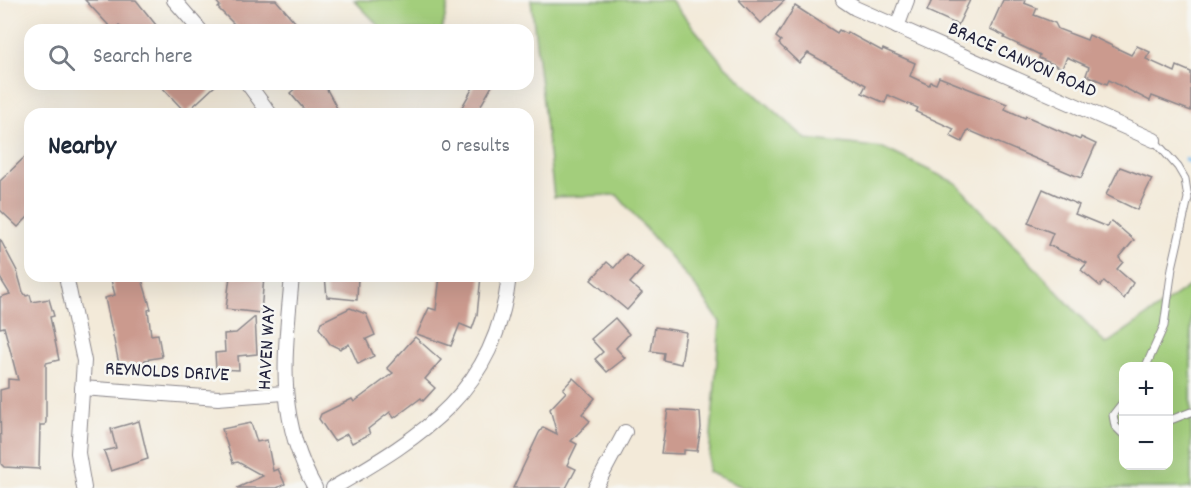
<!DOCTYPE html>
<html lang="en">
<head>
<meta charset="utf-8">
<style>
	:root { --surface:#fff; --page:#f2f2f3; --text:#1f2937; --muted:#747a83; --line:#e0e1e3 }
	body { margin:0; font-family:Dekko,sans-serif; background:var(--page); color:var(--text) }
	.controls { position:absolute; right:18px; bottom:18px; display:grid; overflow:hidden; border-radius:12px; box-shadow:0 6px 24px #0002 }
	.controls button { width:54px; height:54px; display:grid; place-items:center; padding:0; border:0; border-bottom:2px solid var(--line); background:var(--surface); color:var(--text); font:30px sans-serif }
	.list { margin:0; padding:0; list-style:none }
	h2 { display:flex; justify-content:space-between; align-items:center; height:78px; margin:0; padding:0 24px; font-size:26px }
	h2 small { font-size:20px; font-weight:400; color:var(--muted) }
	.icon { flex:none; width:33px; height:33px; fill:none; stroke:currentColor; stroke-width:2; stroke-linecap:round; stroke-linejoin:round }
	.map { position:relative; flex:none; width:1191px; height:488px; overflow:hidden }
	.search { position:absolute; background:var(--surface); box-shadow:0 6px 24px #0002; left:24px; top:24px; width:510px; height:66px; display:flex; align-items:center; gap:15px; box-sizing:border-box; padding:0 21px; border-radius:18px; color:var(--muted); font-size:22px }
	.panel { position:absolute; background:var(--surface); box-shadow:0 6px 24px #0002; left:24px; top:108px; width:510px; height:174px; border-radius:18px }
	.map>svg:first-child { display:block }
	.green { fill:#a3ce7b; stroke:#62785b; stroke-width:1.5; fill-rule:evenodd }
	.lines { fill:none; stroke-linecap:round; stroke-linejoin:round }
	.stream { stroke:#74b9eb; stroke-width:4.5 }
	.building { fill:#cb9a8e }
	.service-casing { stroke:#8a868a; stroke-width:9 }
	.minor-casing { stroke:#8a868a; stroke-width:16 }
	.service { stroke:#fff; stroke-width:7 }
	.minor { stroke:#fff; stroke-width:14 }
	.labels { text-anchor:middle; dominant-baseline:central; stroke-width:5; stroke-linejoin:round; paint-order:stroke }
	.street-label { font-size:20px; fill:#22223b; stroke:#f6f6f2 }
</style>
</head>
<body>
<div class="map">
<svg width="1191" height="488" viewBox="0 0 1191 488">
	<rect width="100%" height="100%" fill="#f6f6f2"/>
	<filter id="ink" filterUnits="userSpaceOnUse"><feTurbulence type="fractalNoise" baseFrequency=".0167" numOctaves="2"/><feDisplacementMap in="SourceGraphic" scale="12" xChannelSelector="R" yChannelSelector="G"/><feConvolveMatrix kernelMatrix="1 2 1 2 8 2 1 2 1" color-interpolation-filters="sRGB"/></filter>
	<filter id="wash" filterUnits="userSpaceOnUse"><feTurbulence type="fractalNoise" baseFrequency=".008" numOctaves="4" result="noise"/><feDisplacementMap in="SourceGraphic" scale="24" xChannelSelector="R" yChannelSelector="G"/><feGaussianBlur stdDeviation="1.35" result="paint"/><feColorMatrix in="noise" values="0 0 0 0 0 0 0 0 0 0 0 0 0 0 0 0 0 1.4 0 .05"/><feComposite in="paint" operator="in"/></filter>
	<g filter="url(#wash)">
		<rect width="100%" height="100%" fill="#f3ead9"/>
		<g class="green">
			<polygon points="354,0 449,0 442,30 383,30"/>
			<path d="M 531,0 L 671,0 L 724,65 L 806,139 L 883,148 L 956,183 L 1106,344 L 1191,285 L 1191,488 L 745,488 L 708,472 L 720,322 L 695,286 L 617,195 L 554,197 ZM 1124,366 L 1168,366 L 1168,466 L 1124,466 Z"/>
		</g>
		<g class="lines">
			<polyline class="stream" points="1186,160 1191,162"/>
		</g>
		<g id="blocks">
			<g class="building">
				<polygon points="85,0 136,0 160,30 123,30 119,25 113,30"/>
				<polygon points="215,0 276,0 302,30 240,30 218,8 220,6"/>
				<polygon points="739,0 785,0 761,23"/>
				<polygon points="932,0 970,0 958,25 927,11"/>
				<polygon points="1003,0 1025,0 1024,3 1037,8 1034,15 1055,23 1058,29 1087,40 1089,35 1131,55 1137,46 1150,52 1146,59 1175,72 1177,66 1191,72 1191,111 1152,96 1150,101 1109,80 1107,84 1086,75 1089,67 1067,57 1062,68 1039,58 1040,55 1032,51 1004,38 1005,36 990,29"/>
				<polygon points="795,6 837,33 839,30 846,34 847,32 882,51 883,49 915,63 910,76 929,85 931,82 936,84 939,77 1007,104 1005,109 1025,118 1026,116 1080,140 1081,137 1096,144 1081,178 968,130 962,142 950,136 954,129 916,112 918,108 888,95 885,103 862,93 866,85 808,53 799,63 779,44 781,41 776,37"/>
				<polygon points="159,84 217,84 186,113"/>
				<polygon points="300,84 324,84 340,114 308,114 290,93"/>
				<polygon points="475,84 493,84 476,114 458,114"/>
				<polygon points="30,152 30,215 18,227 0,210 0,181"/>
				<polygon points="1120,167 1152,179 1137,210 1106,195"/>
				<polygon points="1043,189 1079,205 1075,214 1107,227 1112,221 1134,240 1119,258 1123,262 1117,269 1133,283 1124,299 1104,281 1100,286 1081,270 1087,263 1048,245 1053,233 1028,223"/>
				<polygon points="0,239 17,271 23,292 26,296 30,295 32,302 49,299 54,316 50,317 59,360 46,363 46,422 45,425 40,425 39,469 4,467 1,464 0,390 8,388 8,379 18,380 4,327 0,328 0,297 10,294 0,278"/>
				<polygon points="626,254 643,268 630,283 642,293 627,310 591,280 607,262 614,268"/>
				<polygon points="124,276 141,276 151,309 148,310 151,335 158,334 162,357 145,360 143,364 119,364 105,298 115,295 111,280"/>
				<polygon points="230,276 264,276 261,313 226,309"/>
				<polygon points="325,276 358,276 357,300 327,297"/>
				<polygon points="440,276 481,276 477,315 472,329 460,324 451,346 417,334 429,308 436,310"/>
				<polygon points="350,308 366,314 375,335 366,339 374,356 358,364 349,344 340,349 330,344 319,328 321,322"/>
				<polygon points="255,317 257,354 238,356 239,370 216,369 215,353 225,352 224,334 236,333"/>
				<polygon points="615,318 629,334 616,348 625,358 607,372 595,359 603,352 591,339"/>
				<polygon points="655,327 686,332 681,364 663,360 664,353 651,351"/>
				<polygon points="415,337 441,360 425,379 435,388 423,401 421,398 394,418 390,412 368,429 370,434 352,443 347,434 334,441 319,419 321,414 352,399 354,402 393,373 387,368"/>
				<polygon points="573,378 595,398 582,414 590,421 571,441 577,444 567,465 576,469 566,488 513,488 539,433 543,427 557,434 550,409 566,392 563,389"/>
				<polygon points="668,410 700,412 701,428 697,451 684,450 684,454 661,453"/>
				<polygon points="139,421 148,459 111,471 104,451 116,448 111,429"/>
				<polygon points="251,423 257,442 267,440 273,471 278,469 285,484 277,488 237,488 263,476 238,462 233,463 222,429"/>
			</g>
		</g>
	</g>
	<g filter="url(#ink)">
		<use href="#blocks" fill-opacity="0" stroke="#8a868a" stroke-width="1.5"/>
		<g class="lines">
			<g class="service-casing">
				<g id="service">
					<polyline points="1146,366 1164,326 1172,268 1188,198 1185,179 1178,167 1154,140"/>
					<polyline points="1124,401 1113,415 1115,426 1124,435"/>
					<polyline points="1168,421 1191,412"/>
				</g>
			</g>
			<g class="minor-casing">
				<g id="minor">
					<polyline points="174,0 200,30"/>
					<polyline points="843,0 855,8 1154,140"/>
					<polyline points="897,27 907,0"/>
					<polyline points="248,84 270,114"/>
					<polyline points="66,276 84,361 78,453 84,488"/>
					<path d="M 292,276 C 285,355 275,416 315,488"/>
					<polyline points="82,388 218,398 284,393"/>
					<path d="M 333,488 C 424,435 496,391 509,276"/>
					<polyline points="595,488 625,432"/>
				</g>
			</g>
			<use href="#service" class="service"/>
			<use href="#minor" class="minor"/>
		</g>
	</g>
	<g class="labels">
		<g class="street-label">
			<text transform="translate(1022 61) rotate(24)">BRACE CANYON ROAD</text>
			<text transform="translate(268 348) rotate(-87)">HAVEN WAY</text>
			<text transform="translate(167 373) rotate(3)">REYNOLDS DRIVE</text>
		</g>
	</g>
</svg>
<div class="controls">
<button>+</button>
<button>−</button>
</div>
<div class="search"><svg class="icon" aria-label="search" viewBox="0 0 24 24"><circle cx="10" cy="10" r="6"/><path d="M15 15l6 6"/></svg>Search here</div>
<section class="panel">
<h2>Nearby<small>0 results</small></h2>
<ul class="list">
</ul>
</section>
</div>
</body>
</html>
